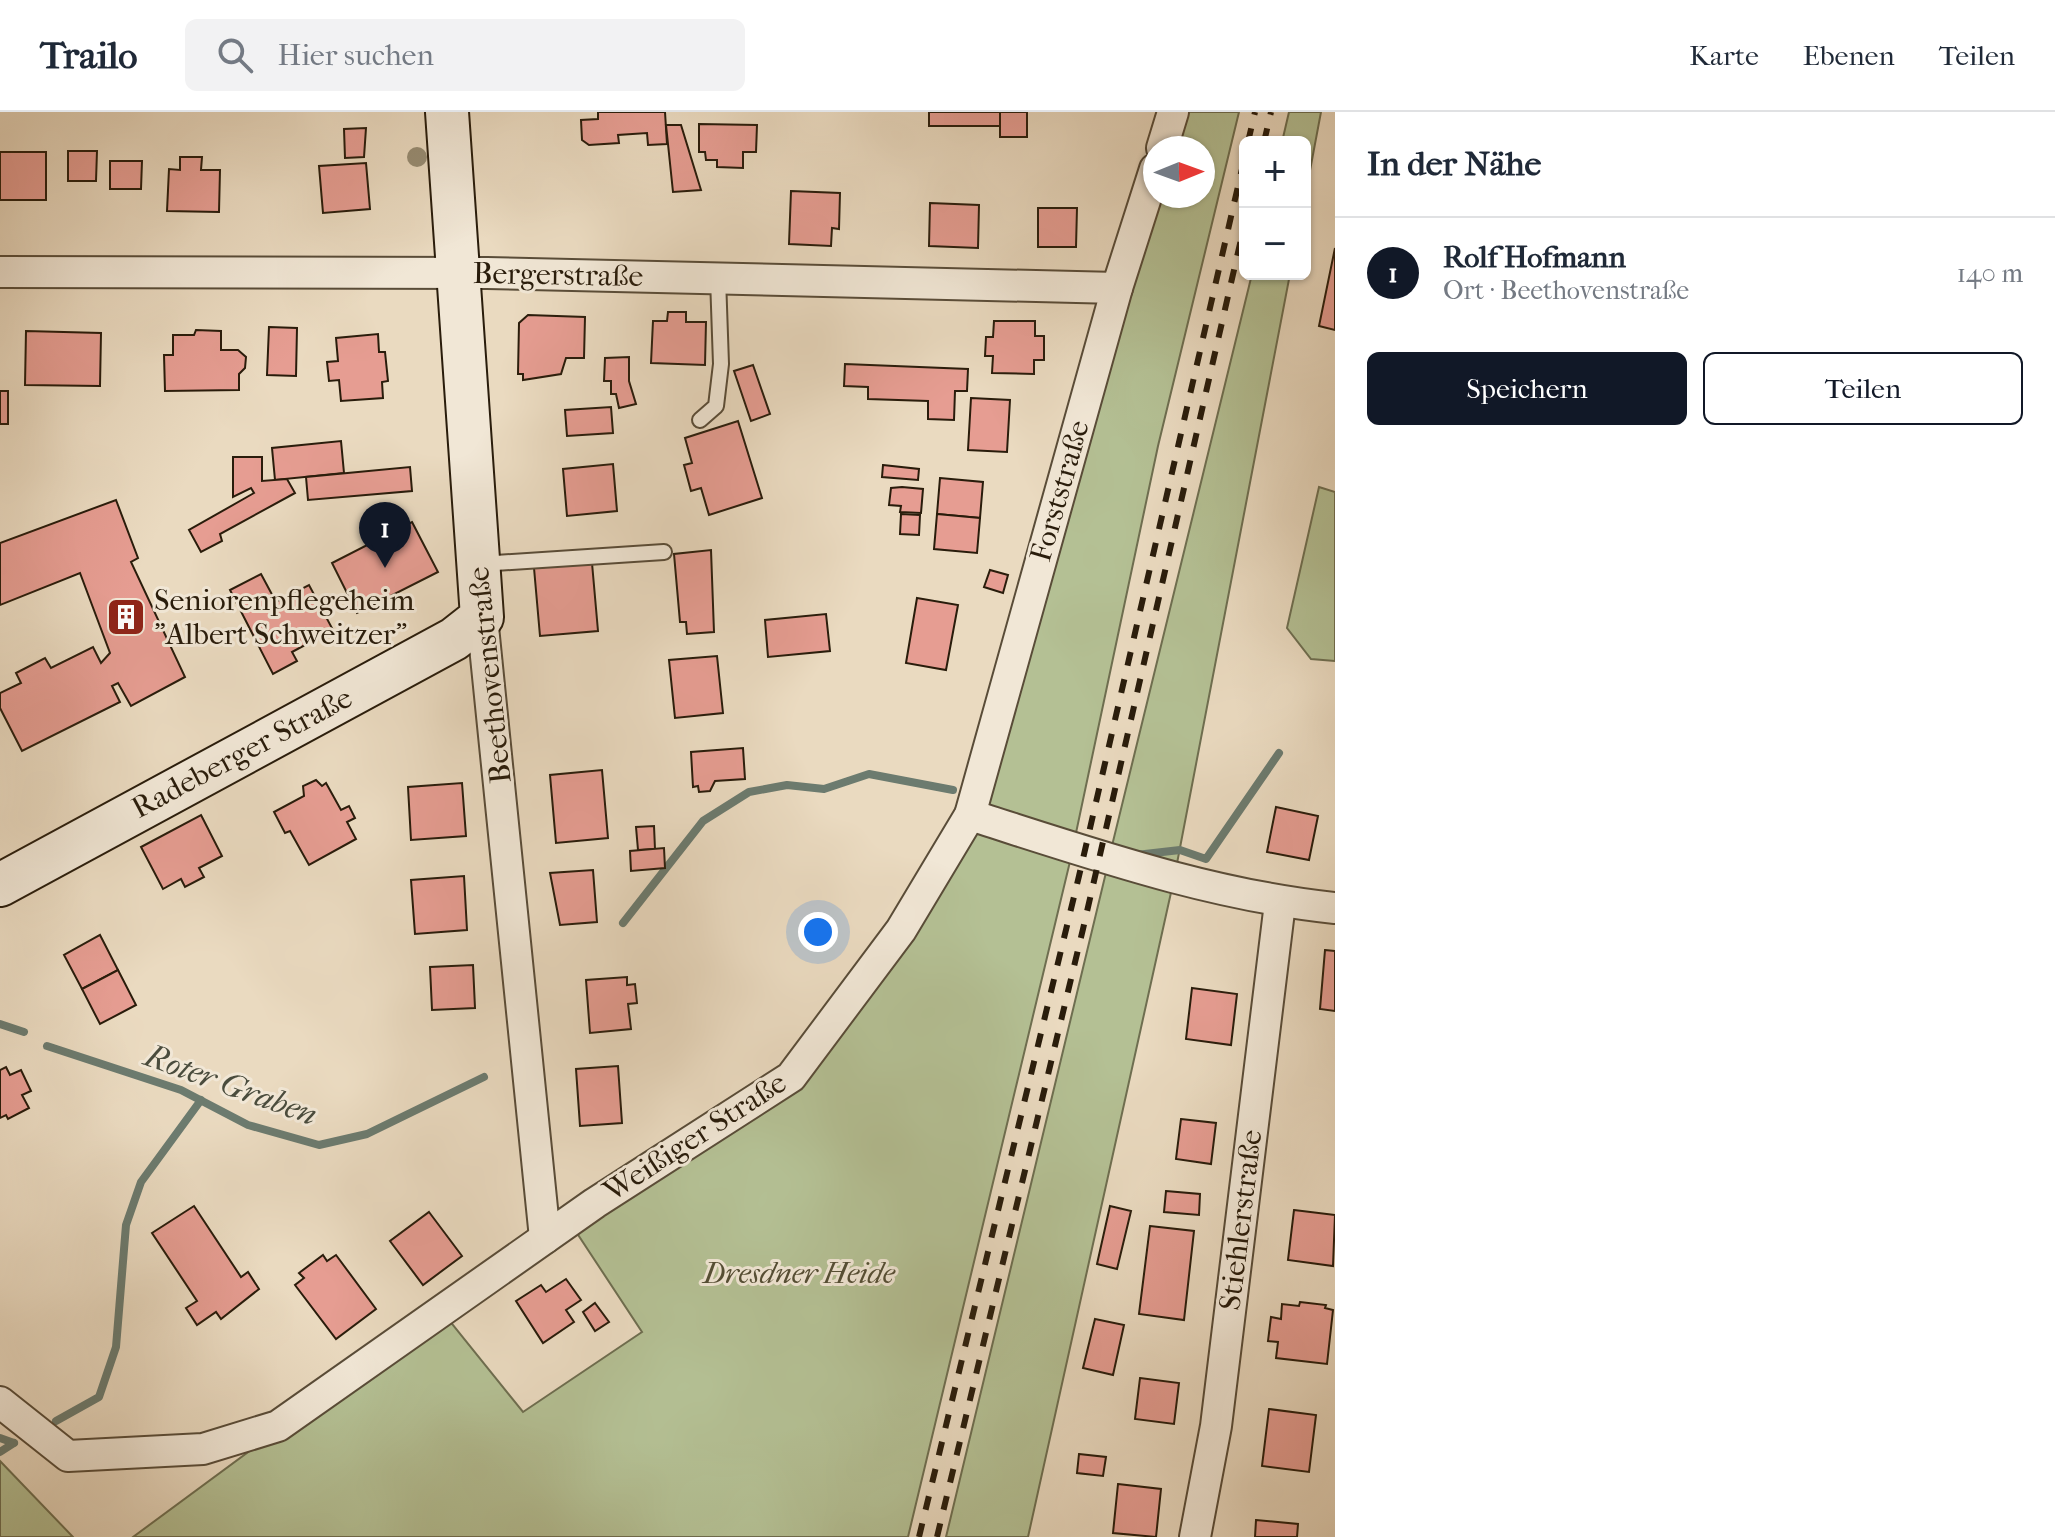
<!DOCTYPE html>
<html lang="de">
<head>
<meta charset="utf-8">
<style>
	:root { --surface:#fff; --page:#f2f2f3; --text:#1f2937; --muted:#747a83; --line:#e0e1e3; --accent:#111827 }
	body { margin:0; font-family:"IM FELL French Canon",serif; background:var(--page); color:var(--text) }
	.controls { position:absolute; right:24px; top:24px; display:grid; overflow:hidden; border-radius:12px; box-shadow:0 2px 6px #0004 }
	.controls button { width:72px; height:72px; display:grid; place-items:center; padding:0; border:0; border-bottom:2px solid var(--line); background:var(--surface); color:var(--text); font:40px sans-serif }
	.compass { position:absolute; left:1143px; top:24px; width:72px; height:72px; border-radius:50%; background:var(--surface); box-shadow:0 2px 6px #0004; rotate:89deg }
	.you { position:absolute; left:818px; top:820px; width:28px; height:28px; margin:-20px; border:6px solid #fff; border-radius:50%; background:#1a73e8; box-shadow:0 0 0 12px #1a73e833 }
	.badge { display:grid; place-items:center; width:52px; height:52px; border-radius:50%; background:var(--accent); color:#fff; font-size:26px; font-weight:700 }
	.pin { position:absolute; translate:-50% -66px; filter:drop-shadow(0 2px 4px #0008) }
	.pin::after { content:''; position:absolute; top:42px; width:28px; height:24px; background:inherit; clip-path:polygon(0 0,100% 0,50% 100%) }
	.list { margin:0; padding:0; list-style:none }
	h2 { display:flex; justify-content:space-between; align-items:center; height:104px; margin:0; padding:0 32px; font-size:34px }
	h2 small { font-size:26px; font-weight:400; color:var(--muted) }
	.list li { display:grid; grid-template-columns:52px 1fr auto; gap:24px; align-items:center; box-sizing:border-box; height:112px; padding:0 32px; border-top:2px solid var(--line) }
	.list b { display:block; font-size:30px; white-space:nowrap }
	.list p { margin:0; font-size:26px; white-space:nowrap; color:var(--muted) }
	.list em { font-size:26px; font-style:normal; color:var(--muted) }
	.actions { display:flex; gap:16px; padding:24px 32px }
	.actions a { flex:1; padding:18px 0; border:2px solid var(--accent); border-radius:12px; text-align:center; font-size:28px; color:var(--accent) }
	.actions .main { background:var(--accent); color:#fff }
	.icon { flex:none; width:44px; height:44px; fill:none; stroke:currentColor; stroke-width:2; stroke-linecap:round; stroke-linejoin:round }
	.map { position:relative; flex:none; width:1335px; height:1425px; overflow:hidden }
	header { display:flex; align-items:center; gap:48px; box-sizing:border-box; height:112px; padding:0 40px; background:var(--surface); border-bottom:2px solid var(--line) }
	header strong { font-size:38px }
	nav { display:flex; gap:44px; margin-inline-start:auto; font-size:28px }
	.search { width:560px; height:72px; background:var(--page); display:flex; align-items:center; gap:20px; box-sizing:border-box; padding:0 28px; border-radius:12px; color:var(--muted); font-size:30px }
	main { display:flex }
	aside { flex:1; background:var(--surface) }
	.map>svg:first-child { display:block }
	.green { fill:#b4c094; stroke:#6e6e50; stroke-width:2 }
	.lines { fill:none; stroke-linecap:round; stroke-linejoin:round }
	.stream { stroke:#6c7b6f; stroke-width:8 }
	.building { fill:#e69d92; stroke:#291c0b; stroke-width:2 }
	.lane-casing { stroke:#594c38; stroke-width:18 }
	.street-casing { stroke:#594c38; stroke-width:34 }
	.secondary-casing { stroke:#291c0b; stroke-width:46 }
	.lane { stroke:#f1e7d6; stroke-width:14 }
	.street { stroke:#f1e7d6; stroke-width:30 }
	.secondary { stroke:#f1e7d6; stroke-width:42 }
	.rail { stroke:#291c0b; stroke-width:6; stroke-dasharray:14 14; stroke-linecap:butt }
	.tree { fill:#978c73 }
	.labels { text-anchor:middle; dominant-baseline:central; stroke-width:6; stroke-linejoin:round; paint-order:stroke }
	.street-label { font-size:30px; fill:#291c0b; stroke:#f1e7d6 }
	.poi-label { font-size:30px; fill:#291c0b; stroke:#f1e7d6; text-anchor:start }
	.park-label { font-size:30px; font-style:italic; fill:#534d34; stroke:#f1e7d6 }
	.water-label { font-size:32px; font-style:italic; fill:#4a4c3d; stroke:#f1e7d6 }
</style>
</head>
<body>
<header>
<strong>Trailo</strong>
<div class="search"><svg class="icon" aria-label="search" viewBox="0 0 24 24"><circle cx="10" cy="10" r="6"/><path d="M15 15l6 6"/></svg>Hier suchen</div>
<nav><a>Karte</a><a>Ebenen</a><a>Teilen</a></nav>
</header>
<main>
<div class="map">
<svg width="1335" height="1425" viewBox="0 0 1335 1425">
	<rect width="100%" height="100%" fill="#eadac0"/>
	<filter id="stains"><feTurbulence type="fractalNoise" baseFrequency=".0025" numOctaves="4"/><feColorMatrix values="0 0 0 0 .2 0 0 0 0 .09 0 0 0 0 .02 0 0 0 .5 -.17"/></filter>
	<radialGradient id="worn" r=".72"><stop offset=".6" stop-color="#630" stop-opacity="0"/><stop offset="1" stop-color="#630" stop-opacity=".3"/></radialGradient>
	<g class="green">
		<polygon points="1173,0 1239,0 1158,334 1073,735 1109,746 1252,162 1290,162 1174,767 1028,1425 946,1425 1109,748 1073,737 908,1425 133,1425 441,1198 523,1300 642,1220 569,1109 791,965 970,703 1155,84 1203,84 1203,36 1162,36"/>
		<polygon points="1289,0 1321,0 1305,85 1305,30 1282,30"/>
		<polygon points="1319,375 1335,380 1335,549 1311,547 1287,516"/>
		<polygon points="0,1349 73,1425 0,1425"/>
	</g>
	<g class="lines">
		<g class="stream">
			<polyline points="1136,743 1180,738 1206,747 1279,641"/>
			<polyline points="623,811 703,709 749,680 787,673 824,677 869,662 953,678"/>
			<polyline points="0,912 24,920"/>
			<polyline points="47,934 181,978 248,1013 319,1033 367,1022 484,965"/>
			<polyline points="56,1309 99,1285 116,1235 126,1113 141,1070 201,988"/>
			<polyline points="0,1326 14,1331"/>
			<polyline points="0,1340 14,1331"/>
		</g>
	</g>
	<g class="building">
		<polygon points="598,0 665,0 667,32 648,33 647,21 618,23 619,31 589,33 582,28 581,8 598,7"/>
		<rect x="929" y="0" width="71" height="14"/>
		<rect x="1000" y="0" width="27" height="25"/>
		<polygon points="699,12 757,13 756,40 743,40 743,56 717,55 717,48 706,48 705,40 699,40"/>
		<polygon points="666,13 681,13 701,78 673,80"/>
		<polygon points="366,16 364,45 345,46 344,17"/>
		<polygon points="68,39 97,39 96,69 68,69"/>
		<rect x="0" y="40" width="46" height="48"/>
		<polygon points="180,45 202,45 201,58 220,58 219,100 167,99 169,57 180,58"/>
		<polygon points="110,49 142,49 141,77 110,77"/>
		<polygon points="366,51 370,97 323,101 319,54"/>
		<polygon points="791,79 840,81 839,117 832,116 831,134 789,132"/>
		<polygon points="930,91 979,93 978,136 929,134"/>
		<polygon points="1038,96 1077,96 1076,135 1038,135"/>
		<polygon points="1335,136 1335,218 1319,214"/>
		<polygon points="668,200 686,200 686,210 706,210 705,253 651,251 653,209 667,209"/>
		<polygon points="528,203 585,205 584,246 566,246 561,262 523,268 523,262 518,262 519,211"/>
		<polygon points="994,209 1035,209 1035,224 1044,224 1044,248 1034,248 1034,262 992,261 993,244 985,244 986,225 993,225"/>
		<polygon points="269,215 297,216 296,264 267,263"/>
		<polygon points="196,218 221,219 221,238 238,238 246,245 245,256 239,262 239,278 165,279 164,243 173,243 173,223 194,223"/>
		<polygon points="26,219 101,221 100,274 25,273"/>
		<polygon points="378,222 379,240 385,240 388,269 382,270 383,286 341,289 339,268 329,269 327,250 338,249 336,226"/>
		<polygon points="629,245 629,269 636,292 619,296 616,282 611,282 611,269 604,269 605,246"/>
		<polygon points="845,252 968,257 967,279 955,279 954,308 928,307 928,289 868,287 868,275 844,274"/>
		<polygon points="753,253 770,302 751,309 734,259"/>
		<rect x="0" y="279" width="8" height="33"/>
		<polygon points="971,286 1010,288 1007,340 968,338"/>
		<polygon points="611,295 613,321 567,324 565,298"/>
		<polygon points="738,309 762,386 709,403 701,376 691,379 684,353 692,351 685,326"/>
		<polygon points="341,329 344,361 275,368 272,336"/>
		<polygon points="233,345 262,345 262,369 287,367 295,381 220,422 222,429 201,440 189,418 254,381 251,376 233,385"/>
		<polygon points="613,352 617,399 567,404 563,357"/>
		<polygon points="883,353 919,357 918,368 882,365"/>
		<polygon points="410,355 412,379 308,388 306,365"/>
		<polygon points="940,366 983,370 980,406 937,402"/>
		<polygon points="902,375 923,377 921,401 900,400 901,394 889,393 891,376"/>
		<polygon points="116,388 138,446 131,450 185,565 131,594 118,571 112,574 120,590 22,639 0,596 0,581 21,571 16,561 45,546 51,556 93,535 101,551 110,541 80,461 0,493 0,431"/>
		<polygon points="901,402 920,403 919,423 900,422"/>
		<polygon points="937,402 980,406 977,441 934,437"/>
		<polygon points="412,410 438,460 357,501 332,451"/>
		<polygon points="711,438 714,520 687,522 686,510 680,510 674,442"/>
		<polygon points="592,451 598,519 540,524 534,456"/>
		<polygon points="990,458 1008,463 1003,481 984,475"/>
		<polygon points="261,462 276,490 309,473 333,518 292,540 297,549 273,562 230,478"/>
		<polygon points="917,486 958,493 946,558 906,551"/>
		<polygon points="826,502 830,539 768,545 765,508"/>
		<polygon points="717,544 723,601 675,606 669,548"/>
		<polygon points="743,636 745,667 715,669 710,679 699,680 698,674 693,675 691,640"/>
		<polygon points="602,658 608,726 556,731 550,663"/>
		<polygon points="316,668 322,674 326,671 341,698 349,694 355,706 347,710 356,727 309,753 290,719 285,721 274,700 304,684 303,674"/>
		<polygon points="462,671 466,724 411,728 408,675"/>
		<polygon points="1276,695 1318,704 1309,748 1267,740"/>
		<polygon points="201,703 222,744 199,756 204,765 185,775 181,767 163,777 141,735"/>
		<polygon points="654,714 655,737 638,738 636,715"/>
		<polygon points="664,736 665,756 631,759 630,739"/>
		<polygon points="593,758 597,810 560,813 550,761"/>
		<polygon points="464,764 467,818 415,822 411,768"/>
		<polygon points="100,823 118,858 82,877 64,843"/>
		<polygon points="1325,838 1335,839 1335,899 1320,897"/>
		<polygon points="473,853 475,896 432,898 430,855"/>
		<polygon points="118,858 136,893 100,912 82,877"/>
		<polygon points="627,865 627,873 635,872 637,891 628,892 631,917 590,921 586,868"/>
		<polygon points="1192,876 1237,882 1231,933 1186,927"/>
		<polygon points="618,954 622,1011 580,1014 576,957"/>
		<polygon points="6,955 10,963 21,958 31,979 22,983 29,996 8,1007 6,1003 0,1006 0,958"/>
		<polygon points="1181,1007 1216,1011 1211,1052 1176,1047"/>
		<polygon points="1166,1079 1200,1082 1199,1103 1164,1100"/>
		<polygon points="194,1094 241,1165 248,1160 259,1177 221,1207 216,1200 197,1213 186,1196 197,1189 152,1121"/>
		<polygon points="1110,1094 1131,1099 1117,1157 1097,1152"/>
		<polygon points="1294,1098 1335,1103 1333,1154 1288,1148"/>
		<polygon points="429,1100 462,1144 423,1173 390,1129"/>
		<polygon points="1150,1114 1194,1119 1184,1208 1139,1202"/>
		<polygon points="323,1143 327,1149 336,1143 376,1197 336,1227 295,1173 304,1166 299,1161"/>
		<polygon points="566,1167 581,1188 566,1198 574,1210 543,1231 516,1189 541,1173 546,1180"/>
		<polygon points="1300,1190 1326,1193 1325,1196 1333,1198 1327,1252 1276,1246 1278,1230 1268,1229 1271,1205 1281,1207 1282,1192 1299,1194"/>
		<polygon points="595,1191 609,1210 595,1219 583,1200"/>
		<polygon points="1095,1207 1124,1213 1113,1263 1083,1256"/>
		<polygon points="1140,1266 1179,1271 1174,1312 1135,1307"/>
		<polygon points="1269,1297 1316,1303 1309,1360 1262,1354"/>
		<polygon points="1079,1342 1106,1345 1103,1364 1077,1361"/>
		<polygon points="1118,1372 1161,1377 1156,1425 1113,1421"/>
		<polygon points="1256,1408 1298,1412 1297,1425 1255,1425"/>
	</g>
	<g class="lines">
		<g class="lane-casing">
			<g id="lane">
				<polyline points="700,308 716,294 721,252 718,166"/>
				<polyline points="481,452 664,440"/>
			</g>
		</g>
		<g class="street-casing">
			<g id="street">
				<polyline points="1162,36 1173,0"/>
				<polyline points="0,160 487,161 1117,176"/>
				<polyline points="482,505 545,1126"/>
				<path d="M 970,703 C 1090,741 1209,783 1335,796"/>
				<polyline points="0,1290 68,1344 203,1337 278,1314 595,1091 791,965 901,818 970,703 1117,176 1155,57"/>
				<polyline points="1195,1425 1216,1314 1280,791"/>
			</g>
		</g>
		<g class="secondary-casing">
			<polyline id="secondary" points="0,773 454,527 482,505 447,0"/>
		</g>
		<use href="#lane" class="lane"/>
		<use href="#street" class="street"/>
		<use href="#secondary" class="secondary"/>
		<g class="rail">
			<polyline points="1248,30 1255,0"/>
			<polyline points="1264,30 1271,0"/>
			<polyline points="919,1425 1079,764 1245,44"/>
			<polyline points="937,1425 1083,817 1245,110"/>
		</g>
	</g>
	<circle class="tree" cx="417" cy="45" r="10"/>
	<defs>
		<g id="building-square" transform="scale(2)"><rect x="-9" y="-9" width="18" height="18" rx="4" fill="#8f2418" stroke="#f1e7d6"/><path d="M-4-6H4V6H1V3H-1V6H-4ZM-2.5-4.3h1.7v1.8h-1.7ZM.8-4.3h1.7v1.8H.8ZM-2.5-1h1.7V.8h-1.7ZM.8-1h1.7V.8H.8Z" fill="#fff"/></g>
	</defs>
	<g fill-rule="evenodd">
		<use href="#building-square" x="126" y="505"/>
	</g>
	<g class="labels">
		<g class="street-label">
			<text transform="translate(558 163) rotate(1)">Bergerstraße</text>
			<text transform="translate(1060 379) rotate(-74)">Forststraße</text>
			<text transform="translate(490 563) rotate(-96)">Beethovenstraße</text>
			<text transform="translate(242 641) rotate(-28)">Radeberger Straße</text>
			<text transform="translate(695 1025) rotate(-33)">Weißiger Straße</text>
			<text transform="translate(1241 1108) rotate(-83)">Stiehlerstraße</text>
		</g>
		<g class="poi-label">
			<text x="154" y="488">Seniorenpflegeheim<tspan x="154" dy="34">"Albert Schweitzer"</tspan></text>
		</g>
		<g class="park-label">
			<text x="799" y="1161">Dresdner Heide</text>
		</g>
		<g class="water-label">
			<text transform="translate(231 973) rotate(20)">Roter Graben</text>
		</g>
	</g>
	<rect width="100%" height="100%" filter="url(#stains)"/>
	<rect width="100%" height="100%" fill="url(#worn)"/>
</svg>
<div class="controls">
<button>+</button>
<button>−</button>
</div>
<svg class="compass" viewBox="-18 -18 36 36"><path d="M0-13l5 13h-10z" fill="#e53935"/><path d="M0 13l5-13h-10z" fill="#747a83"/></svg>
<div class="you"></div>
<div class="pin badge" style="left:385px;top:456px">1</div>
</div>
<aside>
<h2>In der Nähe<small></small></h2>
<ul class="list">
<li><span class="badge">1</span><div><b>Rolf Hofmann</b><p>Ort · Beethovenstraße</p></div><em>140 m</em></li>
</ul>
<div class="actions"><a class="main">Speichern</a><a>Teilen</a></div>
</aside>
</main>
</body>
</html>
